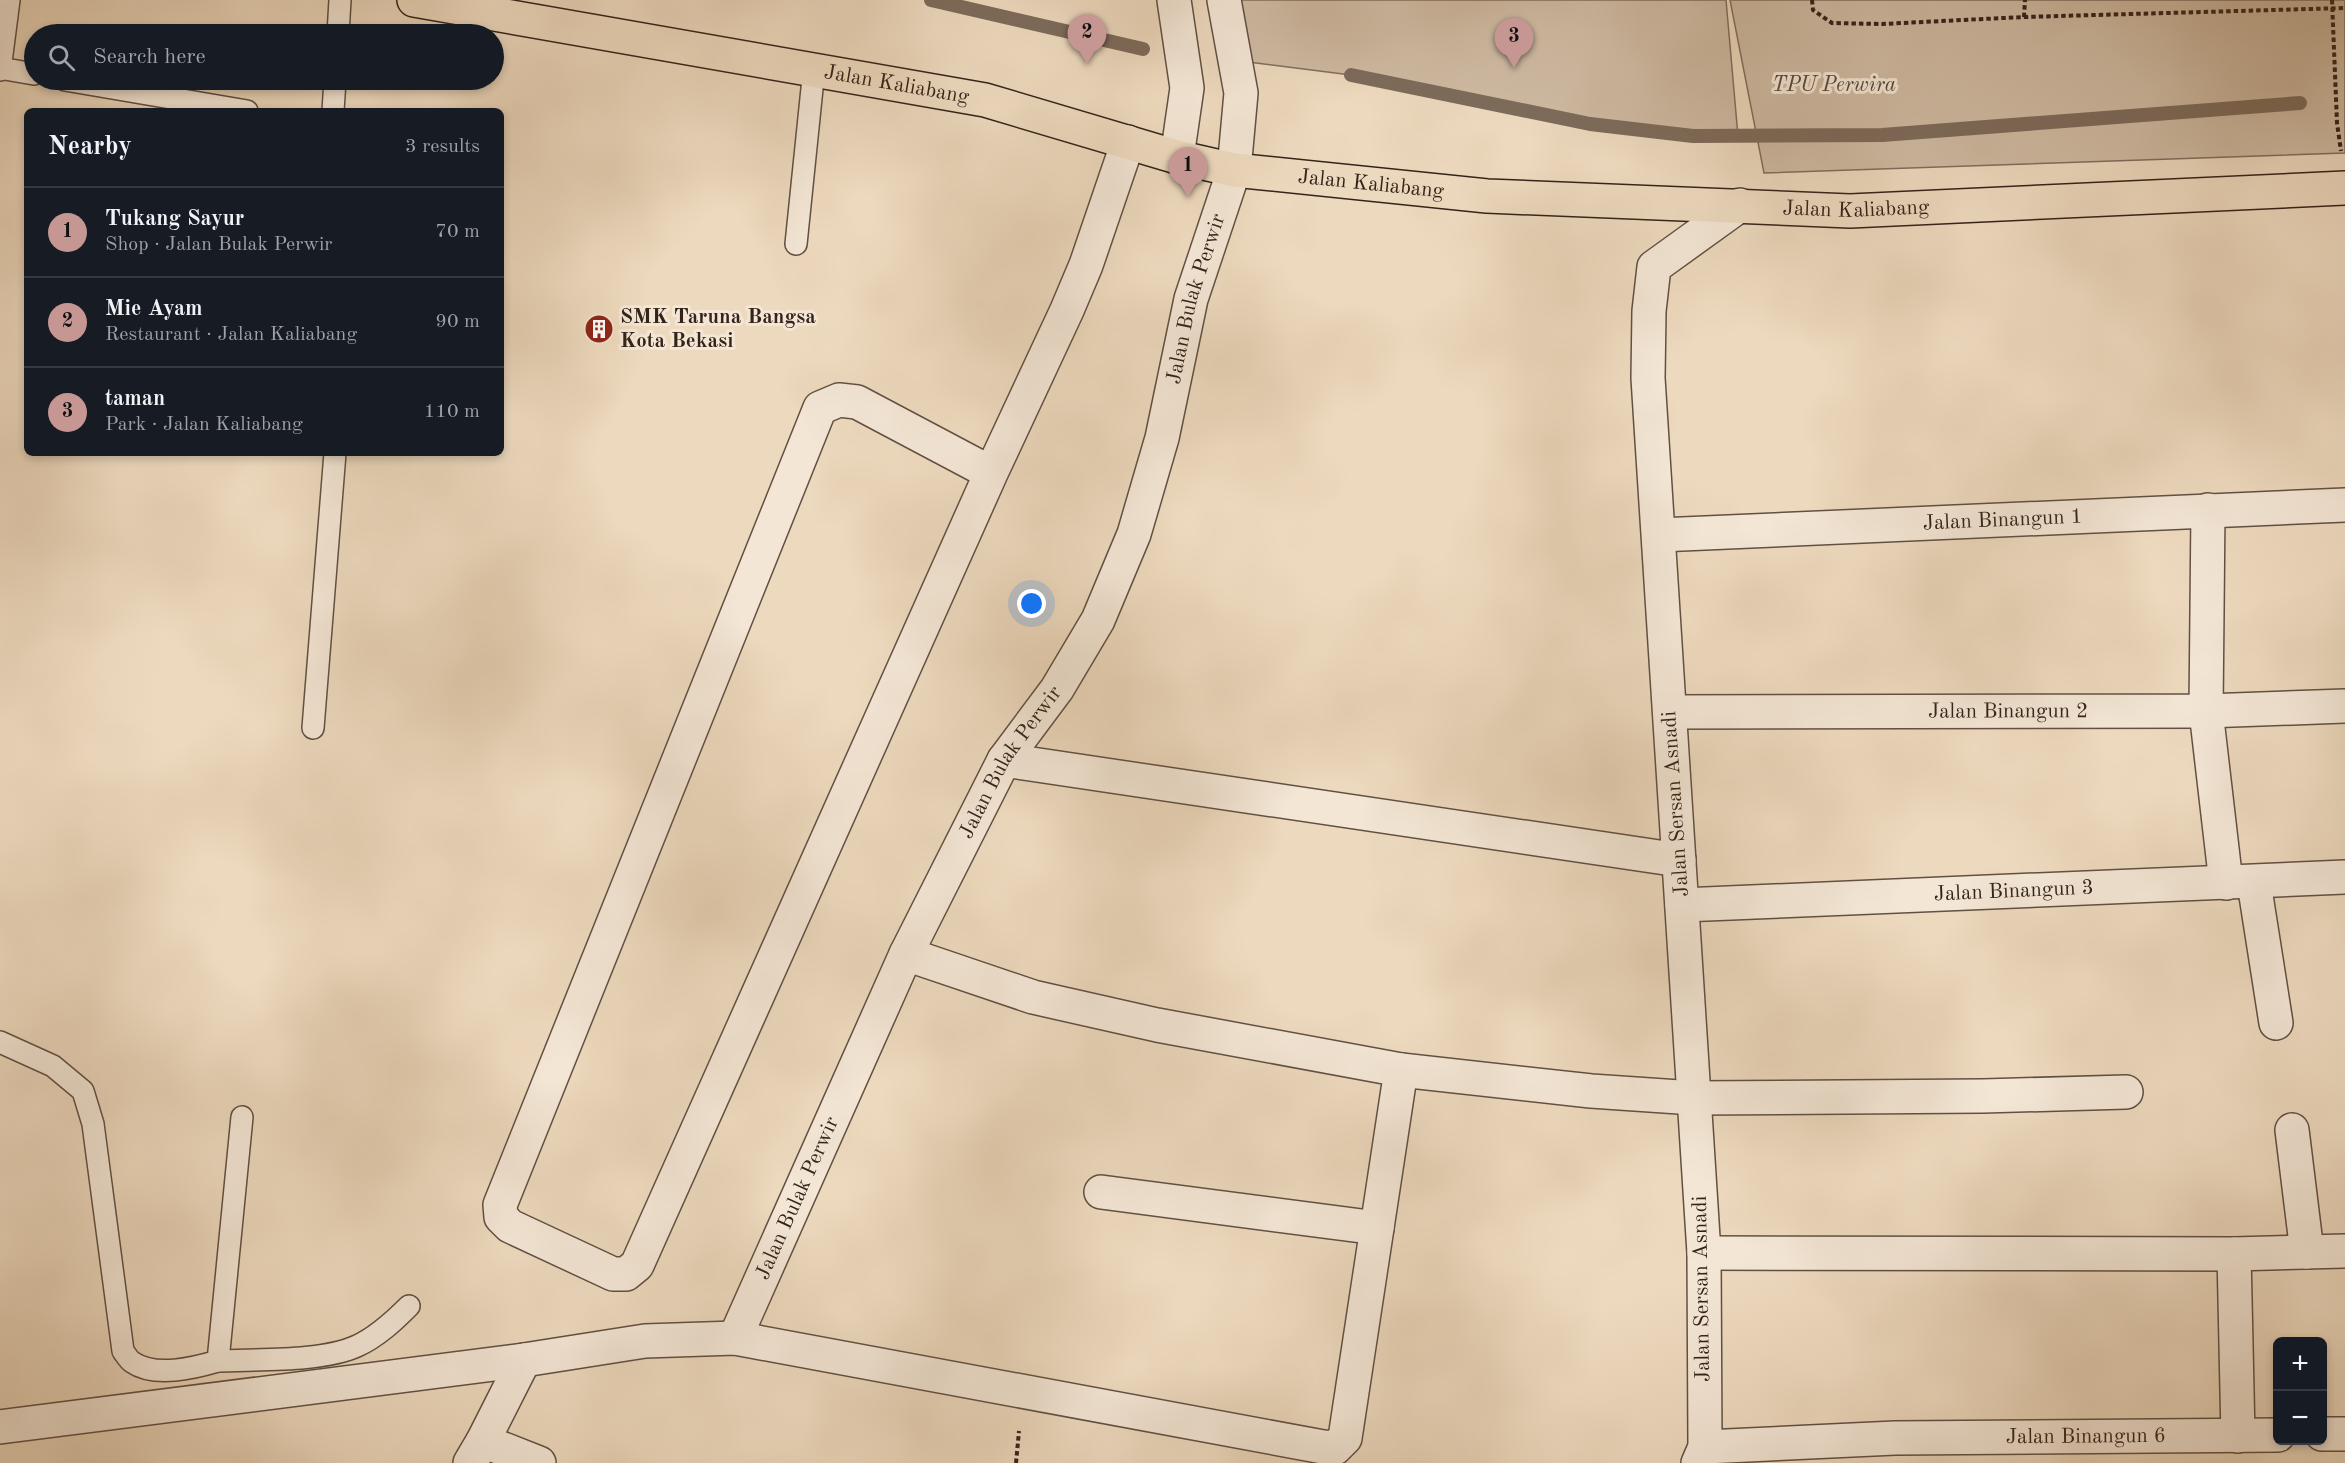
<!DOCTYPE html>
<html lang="en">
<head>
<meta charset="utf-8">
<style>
	:root { --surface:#171b24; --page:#20242c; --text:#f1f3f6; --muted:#9ea1a6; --line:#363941; --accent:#c59692 }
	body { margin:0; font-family:"Old Standard TT",serif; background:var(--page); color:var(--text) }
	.controls { position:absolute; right:18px; bottom:18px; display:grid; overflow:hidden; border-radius:9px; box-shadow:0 3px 9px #0003 }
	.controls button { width:54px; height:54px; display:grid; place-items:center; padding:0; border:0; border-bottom:2px solid var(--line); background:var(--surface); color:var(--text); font:30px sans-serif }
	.you { position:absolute; left:1032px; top:604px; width:21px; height:21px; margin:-15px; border:4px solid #fff; border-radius:50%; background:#1a73e8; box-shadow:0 0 0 9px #1a73e833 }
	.badge { display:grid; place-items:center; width:39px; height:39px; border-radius:50%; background:var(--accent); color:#111; font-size:20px; font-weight:700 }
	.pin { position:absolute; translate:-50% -50px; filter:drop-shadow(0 2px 3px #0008) }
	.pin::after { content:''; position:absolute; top:32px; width:21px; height:18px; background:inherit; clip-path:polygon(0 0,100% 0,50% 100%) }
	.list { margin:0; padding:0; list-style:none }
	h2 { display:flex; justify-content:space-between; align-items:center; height:78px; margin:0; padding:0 24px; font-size:26px }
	h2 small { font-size:20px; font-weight:400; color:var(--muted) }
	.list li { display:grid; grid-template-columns:39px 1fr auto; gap:18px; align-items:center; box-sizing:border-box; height:90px; padding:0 24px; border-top:2px solid var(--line) }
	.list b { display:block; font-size:22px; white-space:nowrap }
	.list p { margin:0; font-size:20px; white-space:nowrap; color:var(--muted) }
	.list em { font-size:20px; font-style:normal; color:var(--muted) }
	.icon { flex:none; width:33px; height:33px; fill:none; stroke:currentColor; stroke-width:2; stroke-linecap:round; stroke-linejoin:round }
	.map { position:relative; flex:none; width:2345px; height:1463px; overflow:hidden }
	.search { position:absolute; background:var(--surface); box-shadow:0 3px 9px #0003; left:24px; top:24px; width:480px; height:66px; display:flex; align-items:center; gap:15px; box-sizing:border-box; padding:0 21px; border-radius:33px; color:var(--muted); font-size:22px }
	.panel { position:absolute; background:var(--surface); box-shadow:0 3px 9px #0003; left:24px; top:108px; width:480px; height:348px; border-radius:9px }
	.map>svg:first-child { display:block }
	.green { fill:#cebaa2; stroke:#816e5e; stroke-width:1.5 }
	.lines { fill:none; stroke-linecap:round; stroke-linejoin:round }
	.stream { stroke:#7d6b5b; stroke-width:14 }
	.service-casing { stroke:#625043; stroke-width:24 }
	.minor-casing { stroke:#625043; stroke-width:36 }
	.primary-casing { stroke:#34231a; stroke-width:36 }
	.path { stroke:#34231a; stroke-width:4; stroke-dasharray:4.5 3; stroke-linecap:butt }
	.service { stroke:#f3e6d5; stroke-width:21 }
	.minor { stroke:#f3e6d5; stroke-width:33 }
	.primary { stroke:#edd9be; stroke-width:33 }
	.labels { text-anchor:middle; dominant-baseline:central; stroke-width:6; stroke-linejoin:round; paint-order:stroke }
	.street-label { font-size:21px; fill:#34231a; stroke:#f3e6d5 }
	.park-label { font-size:21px; font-style:italic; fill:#5a493c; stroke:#f3e6d5 }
	.poi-label { font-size:21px; font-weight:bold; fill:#34231a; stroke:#f3e6d5; text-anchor:start }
</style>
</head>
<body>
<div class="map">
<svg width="2345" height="1463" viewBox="0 0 2345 1463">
	<rect width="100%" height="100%" fill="#edd9be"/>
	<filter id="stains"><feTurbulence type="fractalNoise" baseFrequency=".00333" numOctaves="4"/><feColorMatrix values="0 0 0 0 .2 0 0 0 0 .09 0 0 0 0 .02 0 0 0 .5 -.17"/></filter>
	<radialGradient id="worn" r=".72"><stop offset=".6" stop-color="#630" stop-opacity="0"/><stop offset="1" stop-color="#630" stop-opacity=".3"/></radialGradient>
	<g class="green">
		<polygon points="1226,0 1726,0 1738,136 1693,136 1590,124 1351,75 1240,61"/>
		<polygon points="1730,0 2345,0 2345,153 1764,173"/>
	</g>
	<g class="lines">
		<g class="stream">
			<polyline points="931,0 1143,49"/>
			<polyline points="1351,75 1590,124 1693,136 1882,135 2300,103"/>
		</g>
		<g class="service-casing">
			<g id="service">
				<polyline points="338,34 340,0"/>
				<polyline points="0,68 34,74"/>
				<polyline points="0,70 9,0"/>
				<polyline points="65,80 247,111"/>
				<polyline points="333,111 335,80"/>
				<polyline points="796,244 814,69"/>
				<polyline points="313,728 335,453"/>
				<path d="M 0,1042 L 53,1066 L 83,1091 L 93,1124 L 123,1351 C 126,1355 129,1360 132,1362 C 155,1378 194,1368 218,1361 L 242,1117"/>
				<path d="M 218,1361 C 258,1359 322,1362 357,1346 C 377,1337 394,1321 409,1306"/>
			</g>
		</g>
		<g class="minor-casing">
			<g id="minor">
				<polyline points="1174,0 1187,88 1177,157"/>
				<polyline points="991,473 857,402 839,400 820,408 500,1205 501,1217 510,1226 613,1274 626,1274 637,1265 991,473 1067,310 1086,265 1128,142"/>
				<polyline points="2208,510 2206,711 2226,883"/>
				<path id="s1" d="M 1659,535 L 2345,505"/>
				<path id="s2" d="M 1670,712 L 2206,711 L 2345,706"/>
				<polyline points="1004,760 1679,860"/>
				<polyline points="2254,883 2276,1023"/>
				<path id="s3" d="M 1682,905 L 2345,877"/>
				<polyline points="1401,1070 1591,1091 1694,1098 1983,1096 2126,1092"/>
				<polyline points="2292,1130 2307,1252"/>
				<polyline points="1101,1192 1377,1228"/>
				<polyline points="1704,1253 2234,1254 2345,1251"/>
				<polyline points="2234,1254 2238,1436"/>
				<path id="s4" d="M 735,1338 L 906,954 L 1004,760 L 1057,689 L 1098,620 L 1134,534 L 1162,438 L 1191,299 L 1234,170 L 1241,93 L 1224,0"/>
				<polyline points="0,1427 524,1360 645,1341 735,1338 1323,1447 1335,1448 1345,1438 1401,1070 1157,1025 1033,997 906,954"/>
				<polyline points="2322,1434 2345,1434"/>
				<polyline points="483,1441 539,1463"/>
				<path id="s5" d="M 1705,1447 L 1895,1438 L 2278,1435"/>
				<polyline points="470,1463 483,1441 524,1360"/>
				<polyline points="1698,1463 1705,1447 1704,1253 1648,378 1649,311 1654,267 1740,205"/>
			</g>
		</g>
		<g class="primary-casing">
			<g id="primary">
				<path id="s6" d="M 414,0 L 985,100 L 1177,157 L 1234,170 L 1487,196 L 1850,211 L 2345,188"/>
			</g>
		</g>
		<g class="path">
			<polyline points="1812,0 1813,10 1832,23 1882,24 2024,17 2345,8"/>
			<polyline points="2332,0 2337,123 2341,151"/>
			<polyline points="2024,17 2025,0"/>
			<polyline points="1016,1463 1019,1431"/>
		</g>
		<use href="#service" class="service"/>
		<use href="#minor" class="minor"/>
		<use href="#primary" class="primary"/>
	</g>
	<defs>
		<g id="building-disc" transform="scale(1.5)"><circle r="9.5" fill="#8f2418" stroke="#f3e6d5"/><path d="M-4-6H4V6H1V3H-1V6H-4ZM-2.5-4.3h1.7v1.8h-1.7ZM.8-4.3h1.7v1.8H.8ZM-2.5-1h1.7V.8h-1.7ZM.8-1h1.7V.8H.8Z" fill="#fff"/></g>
	</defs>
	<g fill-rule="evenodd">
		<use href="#building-disc" x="599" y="329"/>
	</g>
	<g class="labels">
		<g class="street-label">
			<text stroke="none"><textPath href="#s6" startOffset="490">Jalan Kaliabang</textPath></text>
			<text stroke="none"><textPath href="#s6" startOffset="976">Jalan Kaliabang</textPath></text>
			<text stroke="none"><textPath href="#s6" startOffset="1462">Jalan Kaliabang</textPath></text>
			<text stroke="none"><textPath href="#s4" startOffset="1143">Jalan Bulak Perwir</textPath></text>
			<text stroke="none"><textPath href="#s1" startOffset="344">Jalan Binangun 1</textPath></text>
			<text stroke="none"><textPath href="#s2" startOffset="338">Jalan Binangun 2</textPath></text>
			<text stroke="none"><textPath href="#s4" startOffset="639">Jalan Bulak Perwir</textPath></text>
			<text transform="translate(1676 804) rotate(-94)">Jalan Sersan Asnadi</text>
			<text stroke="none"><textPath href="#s3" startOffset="332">Jalan Binangun 3</textPath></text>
			<text stroke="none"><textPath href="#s4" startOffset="153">Jalan Bulak Perwir</textPath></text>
			<text transform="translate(1702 1289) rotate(-91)">Jalan Sersan Asnadi</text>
			<text stroke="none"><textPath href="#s5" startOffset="381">Jalan Binangun 6</textPath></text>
		</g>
		<g class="park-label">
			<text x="1834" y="85">TPU Perwira</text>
		</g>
		<g class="poi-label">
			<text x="620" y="317">SMK Taruna Bangsa<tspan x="620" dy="24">Kota Bekasi</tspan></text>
		</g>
	</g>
	<rect width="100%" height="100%" filter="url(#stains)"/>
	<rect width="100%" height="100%" fill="url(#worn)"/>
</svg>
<div class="controls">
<button>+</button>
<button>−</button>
</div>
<div class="you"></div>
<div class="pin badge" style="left:1188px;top:197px">1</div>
<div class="pin badge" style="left:1087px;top:64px">2</div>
<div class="pin badge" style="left:1514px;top:68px">3</div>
<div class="search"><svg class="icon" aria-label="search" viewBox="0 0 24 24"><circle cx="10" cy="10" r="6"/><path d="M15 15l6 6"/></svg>Search here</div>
<section class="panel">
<h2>Nearby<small>3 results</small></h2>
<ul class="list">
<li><span class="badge">1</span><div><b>Tukang Sayur</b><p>Shop · Jalan Bulak Perwir</p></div><em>70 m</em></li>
<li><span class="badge">2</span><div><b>Mie Ayam</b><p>Restaurant · Jalan Kaliabang</p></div><em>90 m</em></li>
<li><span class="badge">3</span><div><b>taman</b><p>Park · Jalan Kaliabang</p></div><em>110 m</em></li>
</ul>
</section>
</div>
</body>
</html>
